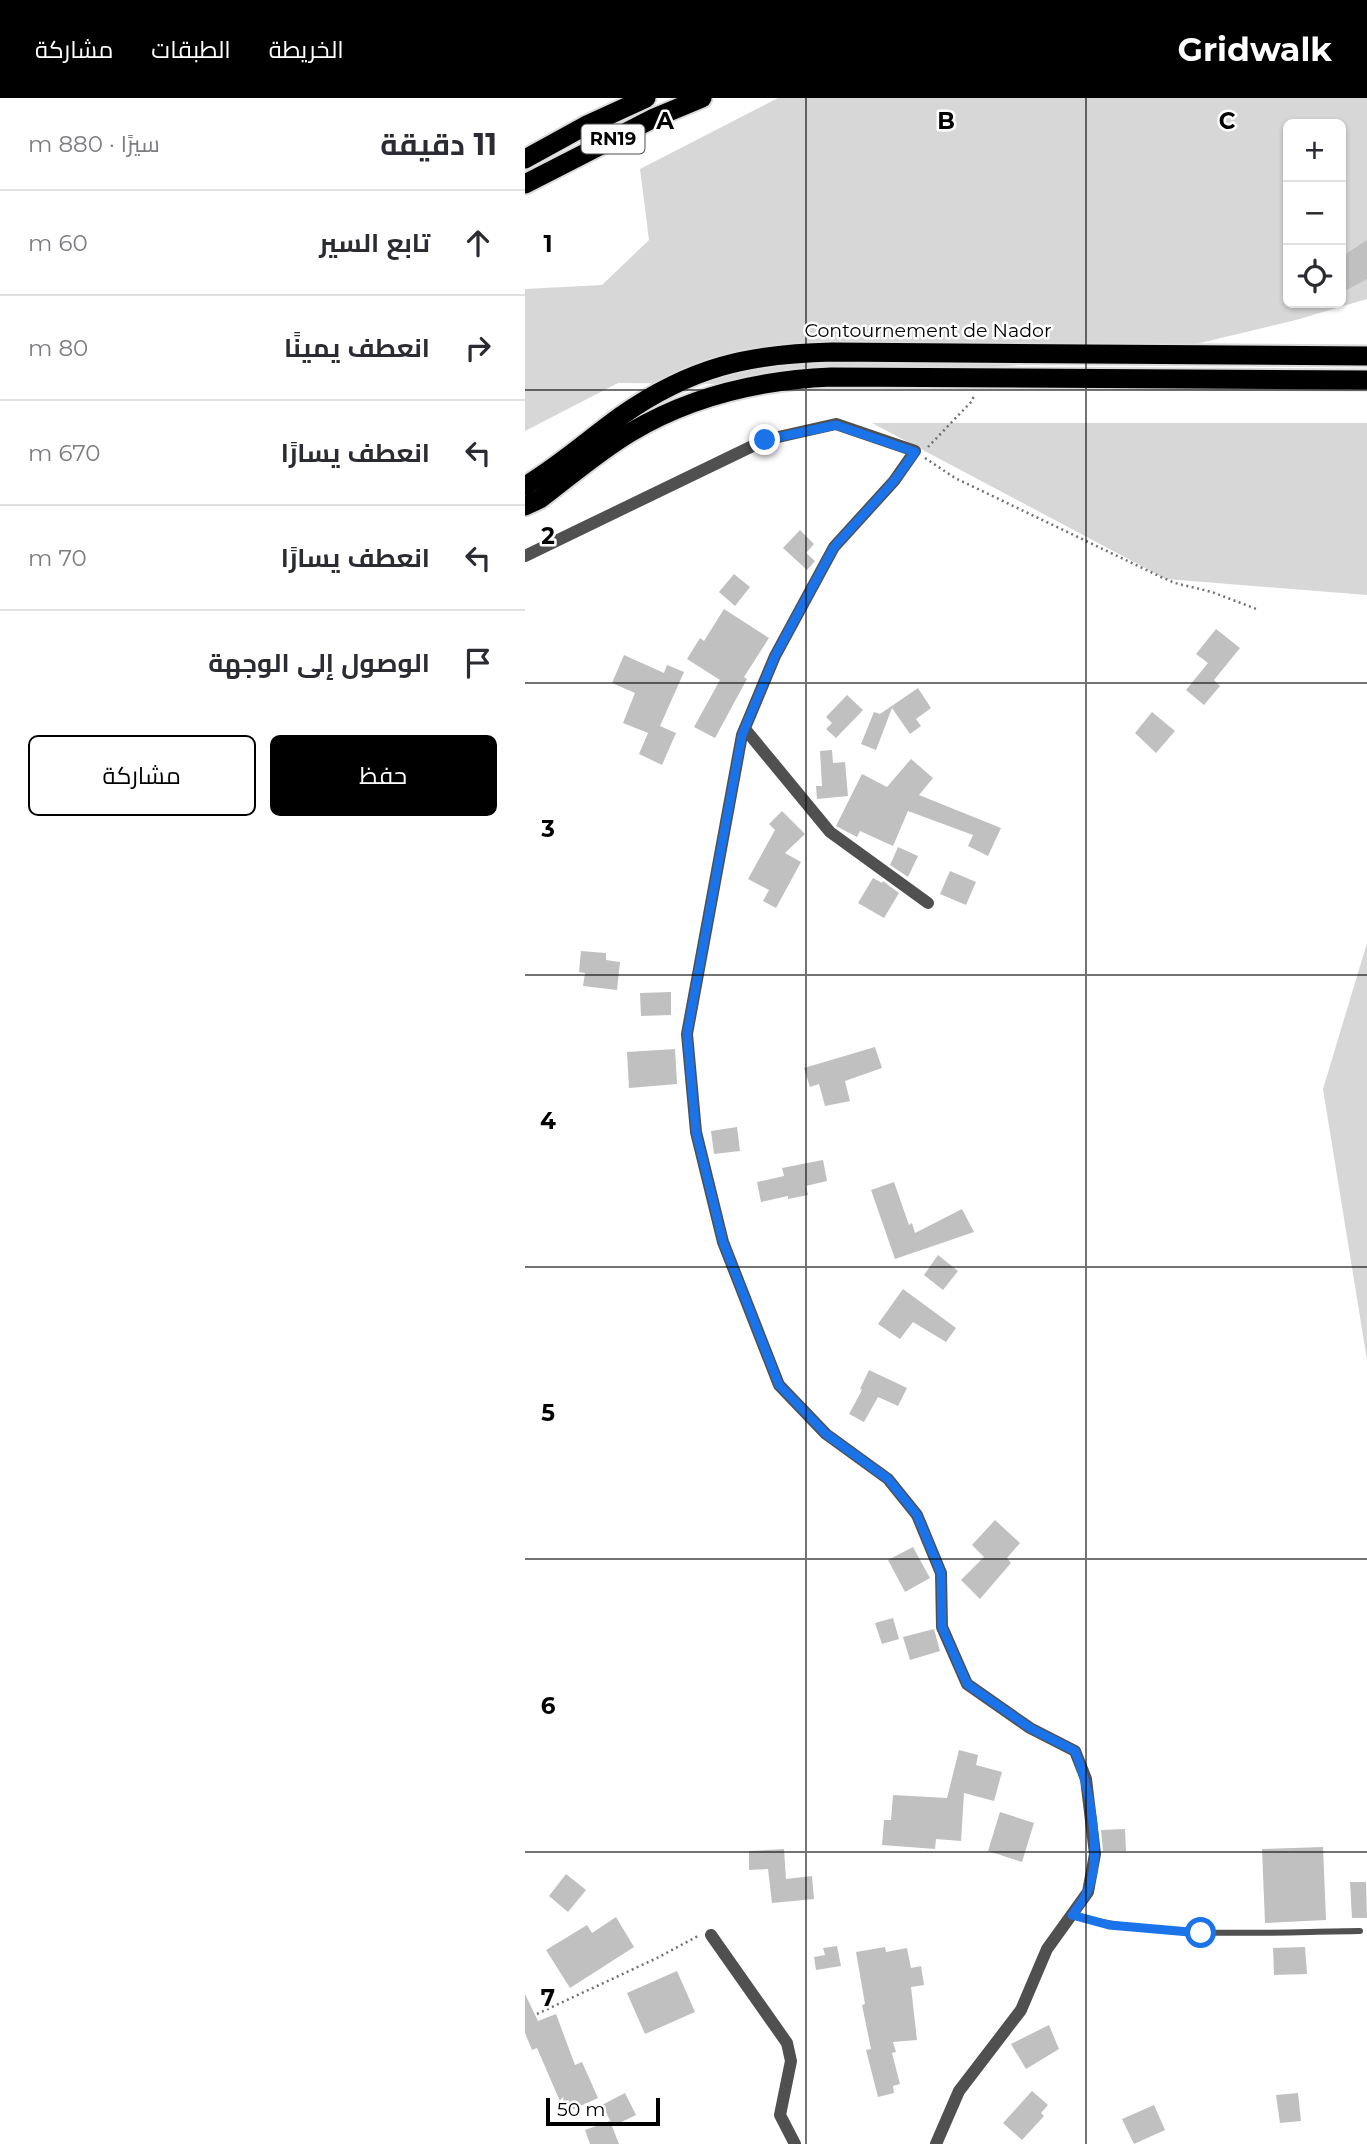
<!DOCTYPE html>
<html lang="ar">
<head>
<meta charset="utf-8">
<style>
	:root { --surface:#fff; --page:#f7f7f7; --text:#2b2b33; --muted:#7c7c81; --line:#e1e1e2; --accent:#000 }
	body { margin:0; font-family:Montserrat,Cairo,sans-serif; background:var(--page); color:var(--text); direction:rtl }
	.controls { position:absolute; right:21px; top:21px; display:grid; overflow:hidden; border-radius:10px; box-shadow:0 2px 5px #0004 }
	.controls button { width:63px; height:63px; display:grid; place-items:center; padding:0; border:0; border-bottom:2px solid var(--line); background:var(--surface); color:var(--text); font:35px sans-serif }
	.scale { position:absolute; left:21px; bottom:18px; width:114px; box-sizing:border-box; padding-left:7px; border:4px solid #000; border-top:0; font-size:19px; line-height:24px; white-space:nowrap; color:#000; -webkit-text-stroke:5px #fff; paint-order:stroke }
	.stop { position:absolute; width:21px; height:21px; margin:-16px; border:5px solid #1a73e8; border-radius:50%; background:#fff }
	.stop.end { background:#1a73e8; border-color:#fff; box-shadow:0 2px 7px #0008 }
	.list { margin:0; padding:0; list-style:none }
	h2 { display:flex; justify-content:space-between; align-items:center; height:91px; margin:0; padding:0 28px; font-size:30px }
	h2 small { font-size:23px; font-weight:400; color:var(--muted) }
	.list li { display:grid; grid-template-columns:46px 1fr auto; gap:21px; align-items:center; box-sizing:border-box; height:105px; padding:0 28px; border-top:2px solid var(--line) }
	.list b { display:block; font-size:26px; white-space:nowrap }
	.list em { font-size:23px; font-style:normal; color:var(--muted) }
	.actions { display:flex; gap:14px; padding:21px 28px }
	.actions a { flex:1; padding:16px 0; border:2px solid var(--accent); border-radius:10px; text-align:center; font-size:24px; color:var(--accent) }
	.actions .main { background:var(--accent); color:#fff }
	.icon { flex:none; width:38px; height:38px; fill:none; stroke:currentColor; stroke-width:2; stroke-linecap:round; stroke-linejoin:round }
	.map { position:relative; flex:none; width:842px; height:2046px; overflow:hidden; direction:ltr }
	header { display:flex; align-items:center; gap:42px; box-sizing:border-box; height:98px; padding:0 35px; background:var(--accent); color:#fff }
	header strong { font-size:33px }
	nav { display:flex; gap:38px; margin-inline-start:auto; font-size:24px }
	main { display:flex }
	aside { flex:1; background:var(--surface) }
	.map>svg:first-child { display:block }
	.green { fill:#d7d7d7; fill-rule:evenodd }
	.building { fill:#c0c0c0 }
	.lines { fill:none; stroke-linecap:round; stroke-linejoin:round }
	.trunk-casing { stroke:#dbdbdb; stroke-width:23 }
	.path { stroke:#727272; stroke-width:2.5; stroke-dasharray:2 3.5; stroke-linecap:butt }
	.service { stroke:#505050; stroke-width:6 }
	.minor { stroke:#505050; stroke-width:12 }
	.trunk { stroke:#000; stroke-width:19 }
	.route { stroke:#1a73e8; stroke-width:9 }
	.grid { fill:none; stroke:#000; stroke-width:2; stroke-opacity:0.55 }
	.labels { text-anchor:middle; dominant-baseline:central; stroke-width:5; stroke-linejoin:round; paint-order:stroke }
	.shield { fill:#fff; stroke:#4c4c4c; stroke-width:2 }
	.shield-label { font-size:18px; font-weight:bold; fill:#000 }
	.street-label { font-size:19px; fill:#000; stroke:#fff }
	.grid-label { font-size:23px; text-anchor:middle; font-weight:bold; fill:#000; stroke:#fff; stroke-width:5; stroke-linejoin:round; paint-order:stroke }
</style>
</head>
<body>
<header>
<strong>Gridwalk</strong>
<nav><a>الخريطة</a><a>الطبقات</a><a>مشاركة</a></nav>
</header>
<main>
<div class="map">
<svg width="842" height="2046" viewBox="0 0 842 2046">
	<rect width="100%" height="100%" fill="#fff"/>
	<g class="green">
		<path d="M 253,0 L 842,0 L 842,201 L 771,222 L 617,259 L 207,286 L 93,285 L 0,333 L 0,191 L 77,187 L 124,142 L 115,71 ZM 763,26 L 816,26 L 816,205 L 763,205 Z"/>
		<polygon points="347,325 842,325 842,497 641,481"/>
		<polygon points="842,845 842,1262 798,991"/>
	</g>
	<g class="building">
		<polygon points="842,142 842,181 816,195 816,159"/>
		<polygon points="275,432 289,446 281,455 290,463 282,472 258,450"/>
		<polygon points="209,476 225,489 210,508 194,494"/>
		<polygon points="199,511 244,540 219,579 222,581 190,640 169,629 195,582 162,561 175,540 179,543"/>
		<polygon points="691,531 715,550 689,582 695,588 679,607 661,592 683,565 671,556"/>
		<polygon points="99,557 139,575 142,567 159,574 135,628 151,635 137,667 114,656 123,635 98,625 110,595 87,585"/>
		<polygon points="393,590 406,610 391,621 396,628 385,636 367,610 351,652 336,646 349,614 355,616"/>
		<polygon points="322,597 338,612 311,640 301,631 307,625 301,619"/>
		<polygon points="627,614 650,633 631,655 610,635"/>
		<polygon points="307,652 308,665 320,664 323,698 292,701 291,688 297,688 295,653"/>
		<polygon points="386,661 408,680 394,697 476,730 463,758 443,748 448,737 383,713 368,748 335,733 332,739 311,728 337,676 362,689"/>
		<polygon points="257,713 280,736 260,755 276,764 251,810 238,803 244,792 223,781 250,732 244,726"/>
		<polygon points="373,749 393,758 383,779 365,767"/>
		<polygon points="425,773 451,784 441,807 415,796"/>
		<polygon points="348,780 357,785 358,783 374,795 359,820 333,805"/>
		<polygon points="56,853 81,855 81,862 95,864 92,892 58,888 60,875 54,874"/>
		<polygon points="146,894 146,917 116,918 115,895"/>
		<polygon points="350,949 357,970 320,983 325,1003 300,1008 294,986 285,989 279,970"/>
		<polygon points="150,951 152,986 104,990 102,954"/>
		<polygon points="212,1029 215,1053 189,1056 186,1033"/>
		<polygon points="298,1062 302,1083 281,1088 283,1097 263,1101 263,1098 236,1104 232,1084 259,1078 257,1070"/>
		<polygon points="369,1084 384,1127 387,1125 390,1135 437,1111 449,1134 370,1161 346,1092"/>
		<polygon points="413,1157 433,1173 418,1192 399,1177"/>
		<polygon points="378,1191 431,1230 421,1244 388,1224 375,1241 353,1226"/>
		<polygon points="344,1272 382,1290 373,1308 353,1299 339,1324 324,1316 337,1292 335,1291"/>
		<polygon points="470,1422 495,1445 482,1460 486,1465 455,1501 436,1482 459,1459 447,1447"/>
		<polygon points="388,1449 405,1480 380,1494 363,1462"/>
		<polygon points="368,1520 374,1541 357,1546 350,1525"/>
		<polygon points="409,1531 415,1553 385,1562 378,1539"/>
		<polygon points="434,1652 453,1657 451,1667 477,1674 469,1703 439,1695 436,1743 411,1741 410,1751 357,1747 359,1722 366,1722 368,1697 422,1700"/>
		<polygon points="475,1714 509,1725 497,1764 463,1753"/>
		<polygon points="600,1731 601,1753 578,1753 576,1732"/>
		<polygon points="798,1749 801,1822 740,1825 737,1751"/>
		<polygon points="259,1751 261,1781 287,1778 289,1801 247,1805 243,1771 224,1772 224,1753"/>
		<polygon points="41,1776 61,1792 43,1814 24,1798"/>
		<polygon points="825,1784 841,1784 842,1820 827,1820"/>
		<polygon points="91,1819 109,1849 45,1890 21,1852 62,1827 67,1835"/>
		<polygon points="312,1848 316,1868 291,1872 289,1859 300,1857 298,1850"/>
		<polygon points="360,1849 361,1854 382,1850 386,1870 396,1868 399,1887 386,1889 392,1942 368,1944 371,1954 367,1955 375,1986 368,1988 369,1995 353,1999 341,1952 346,1951 337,1907 340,1906 331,1854"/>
		<polygon points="780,1849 782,1876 749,1877 748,1850"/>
		<polygon points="152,1873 170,1914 120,1936 102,1895"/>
		<polygon points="0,1896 13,1923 31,1916 50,1967 57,1964 73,2000 40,2015 12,1950 7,1952 0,1935"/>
		<polygon points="524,1927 534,1951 501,1971 486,1946"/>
		<polygon points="507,1993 523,2007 516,2015 519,2018 497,2042 478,2025"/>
		<polygon points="100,1995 111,2017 88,2028 77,2007"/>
		<polygon points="773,1995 776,2023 755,2025 751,1997"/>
		<polygon points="629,2007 640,2032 609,2046 597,2021"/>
		<polygon points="85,2023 94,2046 65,2046 60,2032"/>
	</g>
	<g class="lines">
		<g class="trunk-casing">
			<g id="trunk">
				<polyline points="0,61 60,28 121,0"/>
				<polyline points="0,86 129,20 177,0"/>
				<path d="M 0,388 C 34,368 64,341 96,318 C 166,269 223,256 307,254 L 842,258"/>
				<path d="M 0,408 L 15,401 C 44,379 74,353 106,334 C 168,297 235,282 306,279 L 842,282"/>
			</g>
		</g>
		<g class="path">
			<polyline points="403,349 447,303 449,297"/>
			<polyline points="400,360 430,380 636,479 650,485 687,494 734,512"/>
			<polyline points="12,1916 132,1860 173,1838"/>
		</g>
		<path class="service" d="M 546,1817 C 640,1842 739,1834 835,1833"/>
		<g class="minor">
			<polyline points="0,458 240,342 311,326 390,353 369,383 309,449 250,558 217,637 162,936 171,1034 198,1144 254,1287 301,1336 363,1381 392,1417 416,1475 417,1529 442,1586 505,1630 550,1653 561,1681 570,1756 563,1794 522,1851 496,1912 434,1993 411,2046"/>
			<polyline points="220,631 305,734 403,805"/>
			<polyline points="186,1837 262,1945 266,1963 255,2017 270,2046"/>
		</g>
		<use href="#trunk" class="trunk"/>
	</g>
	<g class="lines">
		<path class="route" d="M 240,342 L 311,327 L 390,354 L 369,383 L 309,449 L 250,558 L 217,637 L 162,936 L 171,1034 L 198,1144 L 254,1287 L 301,1336 L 363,1381 L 392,1417 L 416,1475 L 417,1529 L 442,1586 L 505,1630 L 550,1653 C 564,1688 579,1758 562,1794 C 559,1802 552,1810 547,1817 L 584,1827 L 676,1835"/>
	</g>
	<path class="grid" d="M 281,0 L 281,2046M 561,0 L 561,2046M 0,292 L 842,292M 0,585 L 842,585M 0,877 L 842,877M 0,1169 L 842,1169M 0,1461 L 842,1461M 0,1754 L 842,1754"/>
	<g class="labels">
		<rect class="shield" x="56.5" y="26.5" width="63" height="29" rx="5"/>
		<g class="shield-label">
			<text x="88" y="41">RN19</text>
		</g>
		<g class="street-label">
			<text x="403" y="232">Contournement de Nador</text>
		</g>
	</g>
	<g class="grid-label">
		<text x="140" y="31">A</text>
		<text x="421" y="31">B</text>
		<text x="702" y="31">C</text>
		<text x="23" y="154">1</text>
		<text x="23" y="446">2</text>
		<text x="23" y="739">3</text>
		<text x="23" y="1031">4</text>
		<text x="23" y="1323">5</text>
		<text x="23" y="1616">6</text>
		<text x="23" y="1908">7</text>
	</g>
</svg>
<div class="controls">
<button>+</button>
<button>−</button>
<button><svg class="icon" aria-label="locate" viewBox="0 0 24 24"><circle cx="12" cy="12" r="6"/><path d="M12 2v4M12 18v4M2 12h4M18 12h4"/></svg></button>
</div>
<div class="scale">50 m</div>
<div class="stop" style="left:676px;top:1835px"></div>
<div class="stop end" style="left:240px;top:342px"></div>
</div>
<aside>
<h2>11 دقيقة<small>سيرًا · 880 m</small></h2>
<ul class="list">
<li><svg class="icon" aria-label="ahead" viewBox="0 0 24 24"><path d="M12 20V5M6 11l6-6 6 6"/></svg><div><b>تابع السير</b></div><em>60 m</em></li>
<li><svg class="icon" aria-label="right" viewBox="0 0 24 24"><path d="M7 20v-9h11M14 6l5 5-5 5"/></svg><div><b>انعطف يمينًا</b></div><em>80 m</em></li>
<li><svg class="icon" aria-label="left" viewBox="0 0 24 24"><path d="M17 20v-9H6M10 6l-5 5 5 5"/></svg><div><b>انعطف يسارًا</b></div><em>670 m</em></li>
<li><svg class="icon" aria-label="left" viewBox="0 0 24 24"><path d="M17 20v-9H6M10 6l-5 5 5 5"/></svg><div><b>انعطف يسارًا</b></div><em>70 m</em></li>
<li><svg class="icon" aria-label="arrive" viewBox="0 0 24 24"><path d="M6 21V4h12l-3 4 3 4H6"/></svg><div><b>الوصول إلى الوجهة</b></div></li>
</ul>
<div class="actions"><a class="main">حفظ</a><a>مشاركة</a></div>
</aside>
</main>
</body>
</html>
